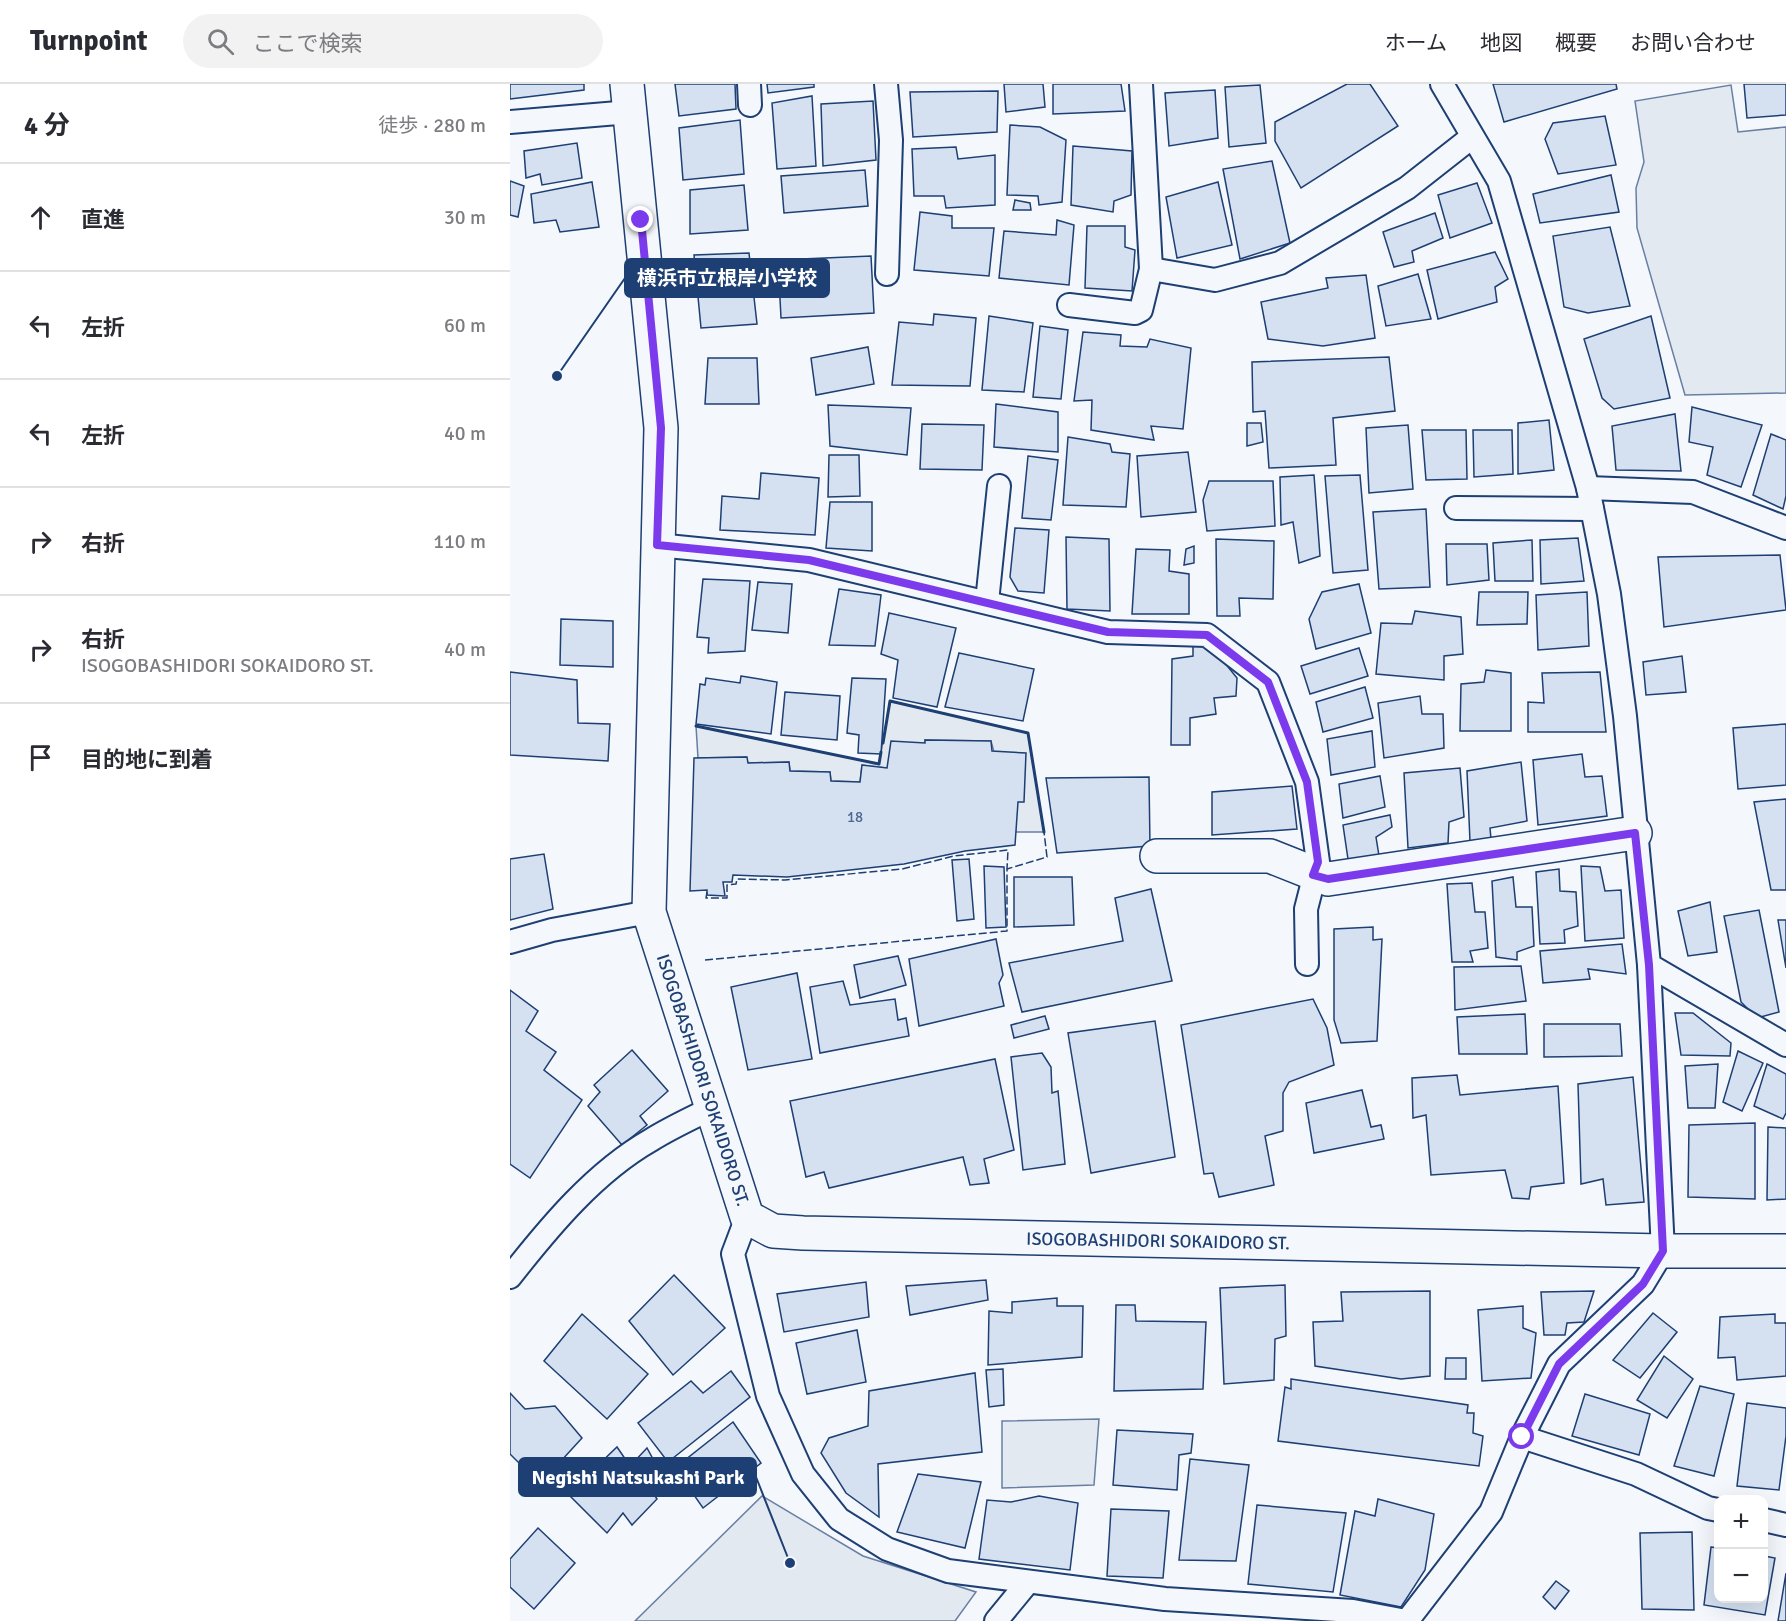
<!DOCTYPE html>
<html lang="ja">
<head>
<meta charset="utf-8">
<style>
	:root { --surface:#fff; --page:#f2f2f3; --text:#2b2b33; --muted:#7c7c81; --line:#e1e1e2 }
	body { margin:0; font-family:Signika,"Noto Sans JP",sans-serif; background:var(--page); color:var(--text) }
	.controls { position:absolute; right:18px; bottom:18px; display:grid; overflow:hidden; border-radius:12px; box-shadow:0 6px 24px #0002 }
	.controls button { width:54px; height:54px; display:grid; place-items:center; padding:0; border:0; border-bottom:2px solid var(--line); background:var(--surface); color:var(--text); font:30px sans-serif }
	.stop { position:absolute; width:18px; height:18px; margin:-14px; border:4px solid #7c3aed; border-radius:50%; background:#fff }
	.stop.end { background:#7c3aed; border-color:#fff; box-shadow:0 2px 6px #0008 }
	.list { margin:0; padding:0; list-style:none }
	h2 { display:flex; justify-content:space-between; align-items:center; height:78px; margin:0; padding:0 24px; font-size:26px }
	h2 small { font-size:20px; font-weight:400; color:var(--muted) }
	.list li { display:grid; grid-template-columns:39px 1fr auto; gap:18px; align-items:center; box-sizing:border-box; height:108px; padding:0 24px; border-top:2px solid var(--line) }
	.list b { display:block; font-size:22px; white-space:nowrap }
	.list p { margin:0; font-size:20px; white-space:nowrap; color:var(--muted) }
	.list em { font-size:20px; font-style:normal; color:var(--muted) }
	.icon { flex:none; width:33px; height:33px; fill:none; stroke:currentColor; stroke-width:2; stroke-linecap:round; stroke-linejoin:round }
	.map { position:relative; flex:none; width:1276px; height:1537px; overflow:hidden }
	header { display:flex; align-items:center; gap:36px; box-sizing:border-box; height:84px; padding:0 30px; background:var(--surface); border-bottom:2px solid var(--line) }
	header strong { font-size:28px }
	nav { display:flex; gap:33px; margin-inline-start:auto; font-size:21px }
	.search { width:420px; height:54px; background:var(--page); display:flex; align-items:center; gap:15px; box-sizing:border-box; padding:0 21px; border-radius:33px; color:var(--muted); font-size:22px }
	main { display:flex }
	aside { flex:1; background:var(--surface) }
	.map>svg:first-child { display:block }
	.green { fill:#e3e9f0; stroke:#687fa3; stroke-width:1.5 }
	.building { fill:#d5e0f0; stroke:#1d3f73; stroke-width:1.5 }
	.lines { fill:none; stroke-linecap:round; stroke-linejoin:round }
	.lane-casing { stroke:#1d3f73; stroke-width:26 }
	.street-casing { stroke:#1d3f73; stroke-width:36 }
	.lane { stroke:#f4f7fb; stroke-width:22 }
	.street { stroke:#f4f7fb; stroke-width:33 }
	.fence { stroke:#1d3f73; stroke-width:1.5; stroke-dasharray:8 3; stroke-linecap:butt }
	.wall { stroke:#1d3f73; stroke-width:3 }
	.route { stroke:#7c3aed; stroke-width:8 }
	.labels { text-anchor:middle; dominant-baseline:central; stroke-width:4.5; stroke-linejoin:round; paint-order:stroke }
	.number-label { font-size:15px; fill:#4b6792 }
	.street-label { font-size:18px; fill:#1d3f73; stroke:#f4f7fb }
	.leader { fill:none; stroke:#1d3f73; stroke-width:2 }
	.callout-dot { fill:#1d3f73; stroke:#f4f7fb; stroke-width:2 }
	.callout { fill:#1d3f73; stroke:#1d3f73; stroke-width:2 }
	.callout-label { font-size:20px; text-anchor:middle; font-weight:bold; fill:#fff }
</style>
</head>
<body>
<header>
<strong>Turnpoint</strong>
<div class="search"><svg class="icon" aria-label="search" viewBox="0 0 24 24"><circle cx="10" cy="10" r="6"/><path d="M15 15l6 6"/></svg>ここで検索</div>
<nav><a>ホーム</a><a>地図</a><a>概要</a><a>お問い合わせ</a></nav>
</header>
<main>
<aside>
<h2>4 分<small>徒歩 · 280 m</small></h2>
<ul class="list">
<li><svg class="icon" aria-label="ahead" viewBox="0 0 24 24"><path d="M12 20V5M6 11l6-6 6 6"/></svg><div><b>直進</b></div><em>30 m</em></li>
<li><svg class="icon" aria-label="left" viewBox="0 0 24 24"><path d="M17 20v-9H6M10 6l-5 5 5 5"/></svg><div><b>左折</b></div><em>60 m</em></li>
<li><svg class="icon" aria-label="left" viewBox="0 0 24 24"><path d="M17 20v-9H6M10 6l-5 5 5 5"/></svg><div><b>左折</b></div><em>40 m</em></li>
<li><svg class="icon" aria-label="right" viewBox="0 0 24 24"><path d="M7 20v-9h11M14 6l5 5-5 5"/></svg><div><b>右折</b></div><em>110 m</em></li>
<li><svg class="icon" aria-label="right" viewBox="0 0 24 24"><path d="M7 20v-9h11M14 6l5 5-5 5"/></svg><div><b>右折</b><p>ISOGOBASHIDORI SOKAIDORO ST.</p></div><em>40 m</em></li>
<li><svg class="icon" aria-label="arrive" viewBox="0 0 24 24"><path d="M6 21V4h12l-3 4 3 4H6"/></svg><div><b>目的地に到着</b></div></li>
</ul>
</aside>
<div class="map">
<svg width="1276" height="1537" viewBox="0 0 1276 1537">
	<rect width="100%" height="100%" fill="#f4f7fb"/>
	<g class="green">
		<polygon points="1221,1 1228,48 1276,43 1276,309 1175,311 1127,144 1126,104 1134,78 1125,17"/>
		<polygon points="380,617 518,649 534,748 506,748 481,657 415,656 415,659 377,684 352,681 350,698 321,697 320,688 280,687 279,678 238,679 236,673 188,674 186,642 369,680"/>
		<polygon points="589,1335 584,1401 492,1404 492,1337"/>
		<polygon points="252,1412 353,1472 466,1508 445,1537 125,1537"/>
	</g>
	<g class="building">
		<polygon points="0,0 74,0 74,6 0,15"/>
		<polygon points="165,0 225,0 226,25 169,32"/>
		<polygon points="257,0 304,0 304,3 258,9"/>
		<polygon points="494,0 533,0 535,23 496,28"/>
		<polygon points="543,0 611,0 615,27 543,30"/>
		<polygon points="837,0 860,0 888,42 791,104 765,57 765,38"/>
		<polygon points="983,0 1106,0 1107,5 994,38"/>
		<polygon points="1234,0 1276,0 1276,31 1237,34"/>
		<polygon points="750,1 756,59 719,63 715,3"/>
		<polygon points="705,6 708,54 659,62 655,9"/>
		<polygon points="488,7 487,48 403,53 400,8"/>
		<polygon points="302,12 306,82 267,85 262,19"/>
		<polygon points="363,17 366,76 313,82 311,20"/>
		<polygon points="1095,32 1106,81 1048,90 1035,55 1043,39"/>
		<polygon points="230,36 234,90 173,96 169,44"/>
		<polygon points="500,41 530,43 556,56 552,118 529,121 528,112 497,111"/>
		<polygon points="67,59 72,94 32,101 30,90 16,94 14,67"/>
		<polygon points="563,62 622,67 621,111 604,117 603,128 561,121"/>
		<polygon points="446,63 448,75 485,71 485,121 436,124 434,112 404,112 402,65"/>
		<polygon points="762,77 780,159 730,175 713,85"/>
		<polygon points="355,86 358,122 274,129 271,92"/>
		<polygon points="1101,91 1109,128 1030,139 1023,110"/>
		<polygon points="0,97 14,102 8,133 0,131"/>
		<polygon points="82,98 89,143 50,148 46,136 24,139 21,110"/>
		<polygon points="708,98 722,161 667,174 656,113"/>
		<polygon points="967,99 982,139 940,154 928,111"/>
		<polygon points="234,101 238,146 180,150 180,106"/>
		<polygon points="505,116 520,119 521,126 503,126"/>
		<polygon points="410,128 442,132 442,144 484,144 479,192 404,186"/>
		<polygon points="925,129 933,154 902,167 904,178 884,183 873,148"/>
		<polygon points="547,136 564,141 559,201 489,194 494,147 546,151"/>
		<polygon points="577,142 615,142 615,163 625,166 622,207 575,204"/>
		<polygon points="1100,143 1120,222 1078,229 1054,223 1043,152"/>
		<polygon points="985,168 998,195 985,203 987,218 928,235 917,186"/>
		<polygon points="239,169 247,240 191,244 184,171"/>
		<polygon points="361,172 364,229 271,234 268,176"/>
		<polygon points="908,190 921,235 876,242 868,202"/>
		<polygon points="856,191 865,254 813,262 758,255 751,218 818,204 816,194"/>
		<polygon points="424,230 466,234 460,302 382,301 389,238 423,241"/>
		<polygon points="479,232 523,239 514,308 472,306"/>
		<polygon points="1141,232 1160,314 1104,325 1092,314 1074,255"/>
		<polygon points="530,242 558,246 551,315 523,313"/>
		<polygon points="573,248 611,251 610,262 637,263 640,255 681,264 673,345 641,342 644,356 581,346 582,316 564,317"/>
		<polygon points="358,263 364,300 306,311 301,274"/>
		<polygon points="879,273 885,327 823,334 826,381 759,384 755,327 743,328 742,278"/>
		<polygon points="198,274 247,274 249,320 195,320"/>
		<polygon points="486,320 548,328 548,368 484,363"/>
		<polygon points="318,321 401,324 397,371 320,362"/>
		<polygon points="1182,323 1252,341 1231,403 1197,391 1203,363 1179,358"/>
		<polygon points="1165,330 1171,387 1106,386 1102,342"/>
		<polygon points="1039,336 1044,386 1008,390 1008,339"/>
		<polygon points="737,339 751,339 753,358 737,362"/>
		<polygon points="412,340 474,341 472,386 410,385"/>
		<polygon points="898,341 903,405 859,409 856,344"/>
		<polygon points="912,346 956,346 957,395 916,396"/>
		<polygon points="963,346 1002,346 1003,390 964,393"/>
		<polygon points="1261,350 1276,356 1276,412 1273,425 1243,411"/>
		<polygon points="558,353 600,360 602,368 620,370 616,423 553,421"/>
		<polygon points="678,368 686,428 631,433 627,372"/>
		<polygon points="319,371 349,371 350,412 318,413"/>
		<polygon points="518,372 548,376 541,436 512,434"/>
		<polygon points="251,389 309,394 305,451 210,446 212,412 249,415"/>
		<polygon points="804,391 810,472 789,479 783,438 771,441 770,393"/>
		<polygon points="850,391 858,486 823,489 815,392"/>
		<polygon points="699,397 763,397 765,442 697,447 693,416"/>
		<polygon points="320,418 362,418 362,467 316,464"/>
		<polygon points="916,425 920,503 869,505 863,428"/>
		<polygon points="505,444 539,446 534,509 508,507 500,493"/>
		<polygon points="556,453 599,455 600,527 557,525"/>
		<polygon points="1068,454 1074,497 1031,500 1030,456"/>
		<polygon points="706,455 764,457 763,515 729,514 730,532 707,532"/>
		<polygon points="1022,456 1023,497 985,497 983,459"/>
		<polygon points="936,460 977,460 979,496 937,501"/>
		<polygon points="684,462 684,479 674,481 676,465"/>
		<polygon points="626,465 660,466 659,487 679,490 679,530 622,530"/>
		<polygon points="1270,471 1276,526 1154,543 1148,473"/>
		<polygon points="193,495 240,497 235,567 198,569 199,554 187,553"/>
		<polygon points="248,498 282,500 278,549 242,546"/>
		<polygon points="849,500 861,549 806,565 799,535 812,508"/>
		<polygon points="329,505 371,511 365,562 319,561"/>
		<polygon points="969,508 1018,508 1017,540 967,541"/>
		<polygon points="1077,508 1079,562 1028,566 1026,511"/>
		<polygon points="905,527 951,533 953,570 934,572 934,596 866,590 871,539 902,540"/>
		<polygon points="379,529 446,544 427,623 383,614 388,576 371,570"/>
		<polygon points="51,535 103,537 103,583 50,581"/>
		<polygon points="683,562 702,563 727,594 726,612 704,614 706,630 680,634 680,661 661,661 662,575 683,572"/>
		<polygon points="849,564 858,592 800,610 791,582"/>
		<polygon points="449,569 524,585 513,637 435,623"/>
		<polygon points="1172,572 1176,608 1136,611 1133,578"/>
		<polygon points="976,586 1001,589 1001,647 950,647 951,600 974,598"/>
		<polygon points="0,588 67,596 68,639 100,640 98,677 0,671"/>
		<polygon points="1090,588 1096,648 1018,648 1018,618 1034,619 1032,589"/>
		<polygon points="231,592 267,598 261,650 186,640 190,600 195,601 196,594 230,599"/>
		<polygon points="342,594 376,595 371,670 348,669 349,651 337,649"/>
		<polygon points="855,603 863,634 813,648 806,618"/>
		<polygon points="275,608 330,612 327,656 271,651"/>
		<polygon points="910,612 912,630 933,630 934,664 874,674 868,619"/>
		<polygon points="1276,640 1276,701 1228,705 1223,644"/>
		<polygon points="862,647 865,683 821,691 817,655"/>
		<polygon points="415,656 481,657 482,667 516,669 514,718 508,718 505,761 455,767 394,780 277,793 223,791 222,798 213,798 215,812 197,811 197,806 180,807 184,674 237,673 238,679 279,678 280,687 320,688 321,697 350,698 352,681 377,684 381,657 415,659"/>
		<polygon points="1072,670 1075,693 1092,692 1097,732 1028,741 1023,676"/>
		<polygon points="1011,678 1017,737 980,744 981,755 960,758 957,687"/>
		<polygon points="950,684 954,733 939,738 938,759 898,764 894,689"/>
		<polygon points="870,692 875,723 833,734 829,700"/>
		<polygon points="639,693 640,762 547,769 536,694"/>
		<polygon points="782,702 787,745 702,751 702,708"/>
		<polygon points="1276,715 1276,806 1261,806 1244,718"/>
		<polygon points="880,731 882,743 866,753 870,778 839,782 833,741"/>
		<polygon points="34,770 43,825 0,836 0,775"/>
		<polygon points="459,775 464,835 447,837 442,776"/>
		<polygon points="474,782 494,783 496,843 476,844"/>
		<polygon points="1071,782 1090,783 1095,807 1111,806 1114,854 1075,857"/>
		<polygon points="1049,785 1050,807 1066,808 1068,842 1054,846 1055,859 1030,860 1026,788"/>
		<polygon points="504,793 562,793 564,841 504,843"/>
		<polygon points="1003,793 1006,823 1022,823 1024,862 1007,868 1007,876 986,873 982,797"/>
		<polygon points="962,799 965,828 975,828 978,864 960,867 963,878 942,878 937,800"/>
		<polygon points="641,805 662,897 512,928 499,879 613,857 605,814"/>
		<polygon points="1200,818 1207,868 1178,872 1168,827"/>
		<polygon points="1249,826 1269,928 1247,934 1231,918 1214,832"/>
		<polygon points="1268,836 1276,836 1276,884"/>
		<polygon points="863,843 863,856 872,855 867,957 831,959 824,936 824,845"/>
		<polygon points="486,855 493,891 489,899 494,922 409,942 399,875"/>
		<polygon points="1112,860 1116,890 1078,885 1080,895 1033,899 1030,867"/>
		<polygon points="388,872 396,901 350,914 344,881"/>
		<polygon points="1011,882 1016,917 945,926 944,883"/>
		<polygon points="287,889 302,975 238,986 221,903"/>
		<polygon points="333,897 340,921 385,915 388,936 396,934 399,952 310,969 300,903"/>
		<polygon points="0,906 28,927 16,947 46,968 34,986 72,1016 20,1094 0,1080"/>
		<polygon points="803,915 817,944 824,981 779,998 773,1009 773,1047 755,1052 764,1101 709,1113 703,1089 694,1090 671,941"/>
		<polygon points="1165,929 1183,929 1221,959 1220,972 1171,971"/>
		<polygon points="1015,930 1017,970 949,970 947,933"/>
		<polygon points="535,932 539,945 504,954 501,941"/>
		<polygon points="645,937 665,1073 581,1089 558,949"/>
		<polygon points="1034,940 1110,940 1112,972 1034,973"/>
		<polygon points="122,966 158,1007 130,1032 137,1041 112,1061 78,1022 90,1008 84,1001"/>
		<polygon points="1228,967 1253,979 1232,1027 1213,1018"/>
		<polygon points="532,969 541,983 542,1009 548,1007 555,1080 513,1086 501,973"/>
		<polygon points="485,975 504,1066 474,1075 479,1099 460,1101 453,1073 319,1104 314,1088 296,1093 280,1017"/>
		<polygon points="1208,980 1205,1024 1178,1024 1175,982"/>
		<polygon points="1257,980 1276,990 1276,1029 1273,1035 1244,1022"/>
		<polygon points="947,991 950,1011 1048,1002 1054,1099 1021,1103 1019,1115 1002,1114 995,1086 921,1091 916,1031 903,1034 902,994"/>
		<polygon points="1123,993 1134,1118 1096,1121 1093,1095 1071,1100 1068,1000"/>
		<polygon points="852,1006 861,1043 871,1041 874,1055 804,1069 796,1019"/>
		<polygon points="1245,1039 1245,1115 1178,1113 1179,1041"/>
		<polygon points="1258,1043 1276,1044 1276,1115 1257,1116"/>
		<polygon points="164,1191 215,1244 163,1291 119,1237"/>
		<polygon points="476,1196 478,1216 400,1231 396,1202"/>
		<polygon points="356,1198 359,1233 274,1248 267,1210"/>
		<polygon points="775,1201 776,1252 765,1255 764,1296 714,1300 710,1204"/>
		<polygon points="920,1207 920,1292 891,1295 805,1282 803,1238 833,1237 831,1208"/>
		<polygon points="1084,1207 1074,1238 1057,1239 1055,1251 1034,1251 1031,1208"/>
		<polygon points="547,1214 547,1222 573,1222 572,1273 478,1281 479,1227 502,1229 502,1218"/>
		<polygon points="606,1221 625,1221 626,1237 696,1238 693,1305 604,1307"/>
		<polygon points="1013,1222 1013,1244 1026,1249 1021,1294 972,1297 968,1226"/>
		<polygon points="1143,1229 1167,1248 1130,1294 1103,1276"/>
		<polygon points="72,1230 138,1290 97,1335 34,1277"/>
		<polygon points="1265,1230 1265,1239 1276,1239 1276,1292 1227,1296 1225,1273 1208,1274 1210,1233"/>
		<polygon points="347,1246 356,1298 297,1310 286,1259"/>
		<polygon points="1154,1272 1183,1295 1157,1334 1127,1316"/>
		<polygon points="936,1274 956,1274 956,1295 935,1295"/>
		<polygon points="493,1285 494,1321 479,1323 476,1286"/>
		<polygon points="221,1287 240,1313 158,1378 128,1339 181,1297 193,1309"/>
		<polygon points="465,1289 472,1368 368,1380 369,1433 336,1409 311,1369 319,1354 358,1342 359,1307"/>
		<polygon points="781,1295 958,1321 957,1329 964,1329 963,1349 973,1352 969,1382 768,1357 775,1303 781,1305"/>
		<polygon points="1190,1302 1224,1310 1204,1392 1164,1382"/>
		<polygon points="0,1309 15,1325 45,1322 72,1354 51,1377 57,1383 35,1405 0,1370"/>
		<polygon points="1075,1310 1140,1330 1129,1371 1062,1352"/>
		<polygon points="1237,1319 1276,1324 1276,1352 1269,1406 1227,1402"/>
		<polygon points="223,1338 251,1379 193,1424 165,1384"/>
		<polygon points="607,1346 683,1350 681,1369 669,1371 667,1406 603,1401"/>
		<polygon points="107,1363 120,1382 137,1364 150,1388 138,1401 147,1415 122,1441 113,1429 97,1449 58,1410"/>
		<polygon points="680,1375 739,1381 726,1477 669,1476"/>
		<polygon points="408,1390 471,1398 455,1464 387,1448"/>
		<polygon points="529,1412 568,1419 560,1486 469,1475 477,1416 501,1418"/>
		<polygon points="868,1415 924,1430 915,1486 891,1523 830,1511 845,1427 865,1432"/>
		<polygon points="747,1421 836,1429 823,1508 738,1500"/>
		<polygon points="601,1425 659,1427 653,1494 597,1492"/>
		<polygon points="28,1444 65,1479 24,1525 0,1503 0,1475"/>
		<polygon points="1182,1448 1184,1526 1132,1525 1130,1449"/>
		<polygon points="1201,1463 1208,1464 1208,1514 1254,1514 1254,1472 1265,1474 1255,1531 1194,1521"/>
		<polygon points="1276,1489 1276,1537 1268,1537"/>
		<polygon points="1046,1497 1059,1507 1045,1525 1033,1513"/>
	</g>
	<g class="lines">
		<g class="lane-casing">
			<g id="lane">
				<polyline points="239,0 240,21"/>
				<polyline points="376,0 381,56 377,190"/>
				<polyline points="932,0 989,97 1078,404 1099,510 1115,632 1139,881 1276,961"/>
				<polyline points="0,38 120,28"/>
				<polyline points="641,185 705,196 770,179 897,104 962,53"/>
				<polyline points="559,221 625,229 631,226 641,185 631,0"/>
				<polyline points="1078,404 1183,408 1276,444"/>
				<polyline points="946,424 1082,425"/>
				<polyline points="147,461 299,476 598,548 697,551 758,598 797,698 808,778 796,825 797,880"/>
				<polyline points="477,518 489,402"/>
				<polyline points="0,858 42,846 139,828"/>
				<polyline points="237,1133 223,1170 258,1312 293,1390 329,1435 377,1465 438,1487 655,1515 843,1527 896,1537"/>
				<path d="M 0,1193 C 40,1142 85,1088 141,1056 C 160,1044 182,1034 202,1024"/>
				<polyline points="1012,1353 1126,1390 1198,1424 1208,1426"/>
				<polyline points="1254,1436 1276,1441"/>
				<polyline points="486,1537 518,1498"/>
				<polyline points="897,1537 981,1428 1012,1353 1049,1280 1133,1200 1153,1167 1139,881"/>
			</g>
		</g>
		<g class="street-casing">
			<g id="street">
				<polyline points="117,0 151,344 139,828 237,1133 263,1147 293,1149 1153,1167 1276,1167"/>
				<polyline points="647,772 760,772 818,795 1125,749"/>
			</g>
		</g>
		<use href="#lane" class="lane"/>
		<use href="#street" class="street"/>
		<g class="fence">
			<polyline points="197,808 196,814 217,814 217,801 226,800 227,795 275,796 392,785 444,772 498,766 497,785"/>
			<polyline points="195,876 497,847 497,785 537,773 534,748"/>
		</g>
		<g class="wall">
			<polyline points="186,642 369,680 371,668"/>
			<polyline points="373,659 380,617 518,649 534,748"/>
		</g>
	</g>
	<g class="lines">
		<polyline class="route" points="131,136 151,344 147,461 299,476 598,548 697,551 758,598 797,698 808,778 803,791 818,795 1125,749 1139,881 1153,1167 1133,1200 1049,1280 1012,1353"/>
	</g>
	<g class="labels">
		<g class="number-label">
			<text x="345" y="733">18</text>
		</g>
		<g class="street-label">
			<text transform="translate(193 996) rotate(72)">ISOGOBASHIDORI SOKAIDORO ST.</text>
			<text transform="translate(648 1157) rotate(1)">ISOGOBASHIDORI SOKAIDORO ST.</text>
		</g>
	</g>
	<path class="leader" d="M47 292L115 194M280 1479L246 1393"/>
	<g class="callout-dot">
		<circle cx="47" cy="292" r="6"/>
		<circle cx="280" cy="1479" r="6"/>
	</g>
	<g class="callout">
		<rect x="115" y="175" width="204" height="38" rx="6"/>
		<rect x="9" y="1374" width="237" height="38" rx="6"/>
	</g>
	<g class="callout-label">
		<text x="217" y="201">横浜市立根岸小学校</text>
		<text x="128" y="1400">Negishi Natsukashi Park</text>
	</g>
</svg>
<div class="controls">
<button>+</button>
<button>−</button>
</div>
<div class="stop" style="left:1012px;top:1353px"></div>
<div class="stop end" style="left:131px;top:136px"></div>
</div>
</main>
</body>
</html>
